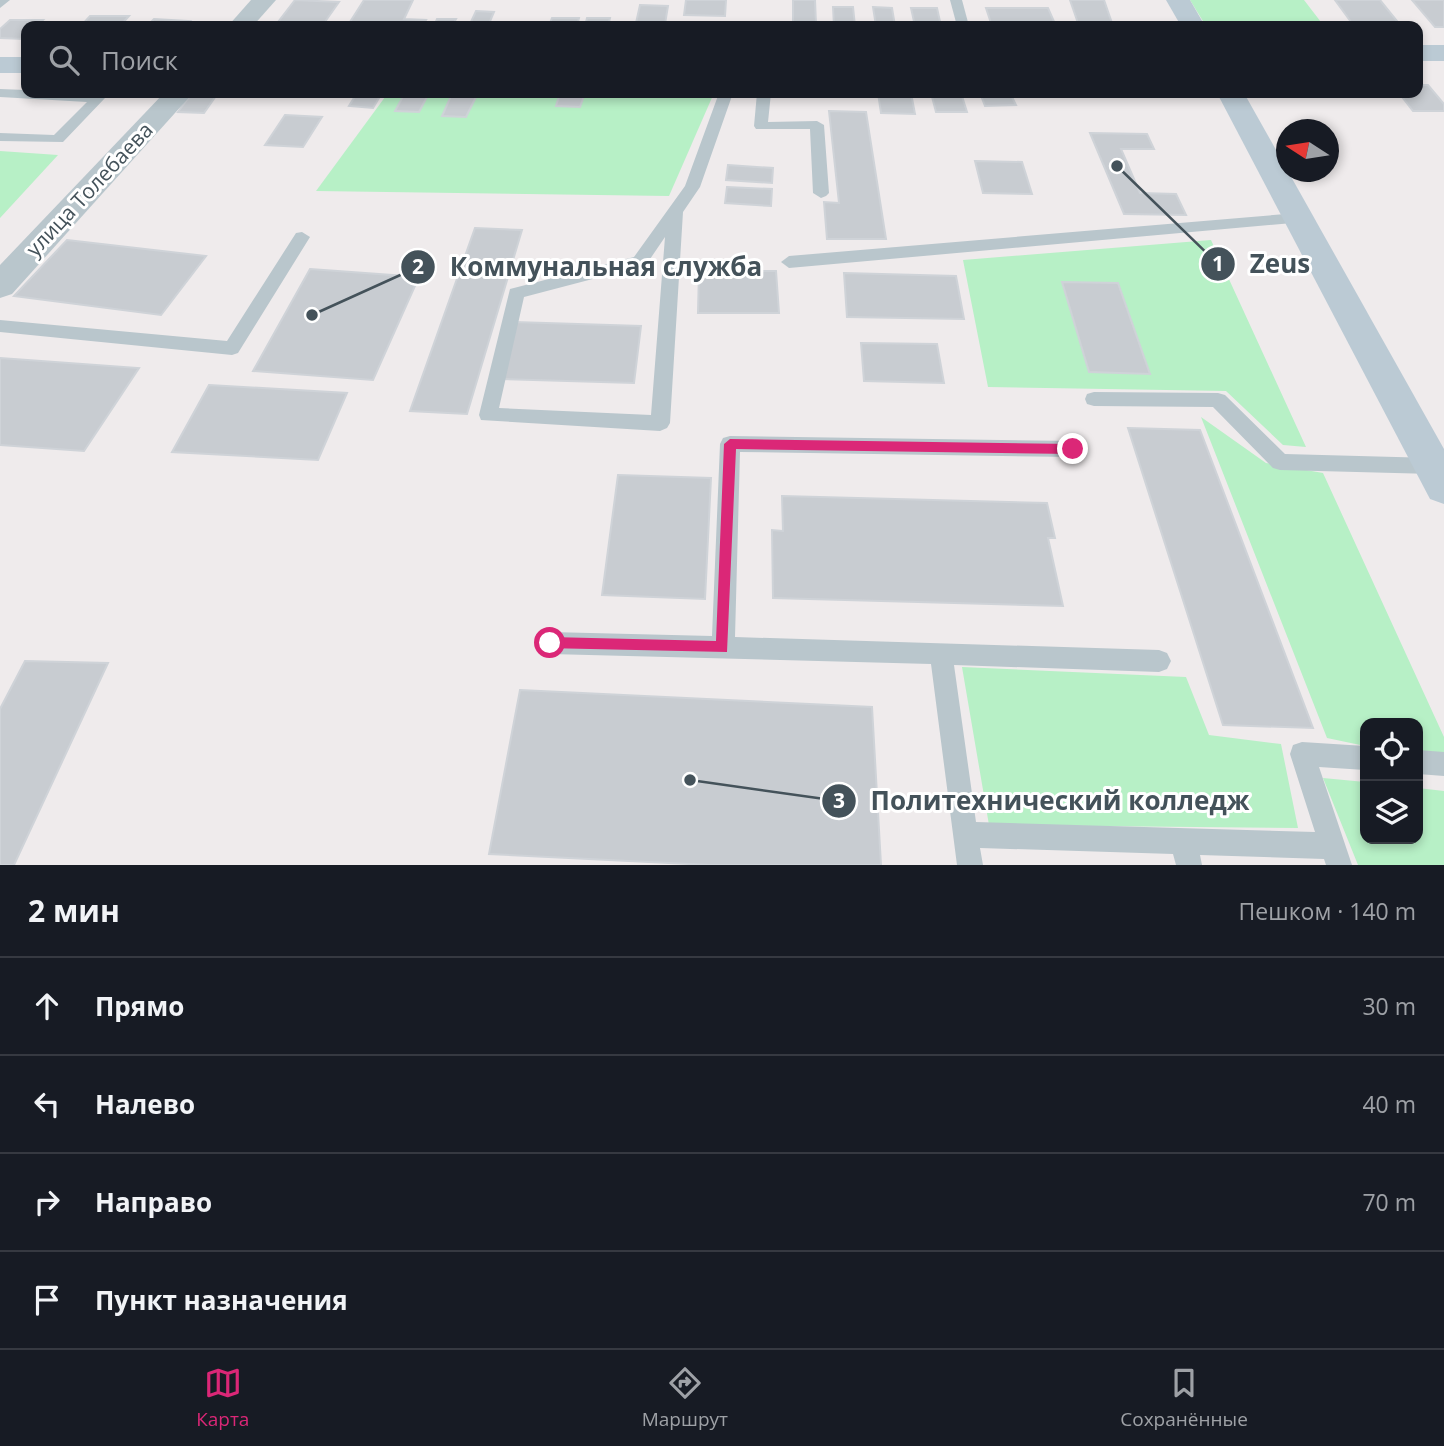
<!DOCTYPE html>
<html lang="ru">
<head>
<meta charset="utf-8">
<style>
	:root { --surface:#171b24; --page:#20242c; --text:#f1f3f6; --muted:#9ea1a6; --line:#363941; --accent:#db2777 }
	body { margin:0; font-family:"Open Sans",sans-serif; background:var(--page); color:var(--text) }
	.controls { position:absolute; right:21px; bottom:21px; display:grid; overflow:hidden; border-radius:14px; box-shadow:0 4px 10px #0003 }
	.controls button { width:63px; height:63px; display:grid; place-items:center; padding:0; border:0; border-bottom:2px solid var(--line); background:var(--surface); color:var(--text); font:35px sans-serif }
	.compass { position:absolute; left:1276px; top:119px; width:63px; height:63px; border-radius:50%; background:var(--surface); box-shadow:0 4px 10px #0003; rotate:282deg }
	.stop { position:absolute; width:21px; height:21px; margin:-16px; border:5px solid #db2777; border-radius:50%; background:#fff }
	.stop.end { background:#db2777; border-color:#fff; box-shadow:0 2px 7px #0008 }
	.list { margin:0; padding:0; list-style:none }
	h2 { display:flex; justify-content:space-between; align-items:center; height:91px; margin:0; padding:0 28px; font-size:30px }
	h2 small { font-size:23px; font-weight:400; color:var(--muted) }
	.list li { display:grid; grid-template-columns:46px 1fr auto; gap:21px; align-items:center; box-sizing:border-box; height:98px; padding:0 28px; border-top:2px solid var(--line) }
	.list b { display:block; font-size:26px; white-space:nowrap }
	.list em { font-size:23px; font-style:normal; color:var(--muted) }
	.icon { flex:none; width:38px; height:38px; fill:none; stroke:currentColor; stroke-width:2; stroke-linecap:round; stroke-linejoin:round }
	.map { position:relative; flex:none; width:1444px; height:865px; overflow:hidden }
	.search { position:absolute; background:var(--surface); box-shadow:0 4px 10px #0003; left:21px; right:21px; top:21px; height:77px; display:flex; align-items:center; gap:18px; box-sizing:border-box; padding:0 24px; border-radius:14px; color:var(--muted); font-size:26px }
	.sheet { height:483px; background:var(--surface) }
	nav { display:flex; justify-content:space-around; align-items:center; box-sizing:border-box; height:98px; border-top:2px solid var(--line); background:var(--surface); font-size:19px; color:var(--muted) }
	nav a { display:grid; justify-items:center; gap:4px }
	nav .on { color:var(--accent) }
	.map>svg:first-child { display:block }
	.green { fill:#b7f0c6 }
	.building { fill:#c8ccd1; stroke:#cfd3d8; stroke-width:2 }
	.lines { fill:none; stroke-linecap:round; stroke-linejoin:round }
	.lane { fill:#b9c6cc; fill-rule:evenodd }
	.street { fill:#b9c6cc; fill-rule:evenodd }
	.secondary { fill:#bbcad4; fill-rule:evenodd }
	.route { fill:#db2777 }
	.labels { text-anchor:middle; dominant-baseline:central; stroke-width:6; stroke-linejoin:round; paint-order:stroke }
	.far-street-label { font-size:21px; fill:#44525a; stroke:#fff }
	.leader { fill:none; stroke:#44525a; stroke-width:2.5 }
	.callout-dot { fill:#44525a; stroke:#fff; stroke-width:2.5 }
	.mark-label { font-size:21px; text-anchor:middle; font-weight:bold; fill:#fff }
	.callout-label { font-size:26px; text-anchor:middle; font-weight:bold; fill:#44525a; stroke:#fff; stroke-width:6; stroke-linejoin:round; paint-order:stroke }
</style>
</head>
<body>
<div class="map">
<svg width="1444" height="865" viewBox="0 0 1444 865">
	<rect width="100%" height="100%" fill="#efebec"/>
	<g class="green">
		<polygon points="1190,0 1304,0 1324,26 1206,26"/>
		<polygon points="388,93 714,93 669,196 316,191"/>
		<polygon points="0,151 58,155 0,218"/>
		<polygon points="1211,240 1306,447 1283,445 1226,391 988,387 963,260"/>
		<polygon points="1201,417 1266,463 1323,473 1444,737 1444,762 1418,757 1418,723 1365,723 1365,746 1327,738"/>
		<polygon points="962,667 1186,677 1209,735 1281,744 1298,828 989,825"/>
		<polygon points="1323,778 1365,782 1365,839 1418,839 1418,788 1444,791 1444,865 1358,865"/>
	</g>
	<g class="building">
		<polygon points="295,0 339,2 322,26 275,26"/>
		<polygon points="364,0 413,0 404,19 426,20 422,26 360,26 362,22 350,22"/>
		<polygon points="686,0 726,0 725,16 684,15"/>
		<polygon points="793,0 815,0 816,24 793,24"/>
		<polygon points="1070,0 1104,0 1113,26 1079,26"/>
		<polygon points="1335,0 1380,0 1401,26 1354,26"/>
		<polygon points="1412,0 1444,0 1444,27 1435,27"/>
		<polygon points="640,5 668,6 665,24 636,23"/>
		<polygon points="833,7 853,7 855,26 834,26"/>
		<polygon points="873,7 892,8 895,26 876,26"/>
		<polygon points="911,8 937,8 941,26 915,26"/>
		<polygon points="986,8 1048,8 1056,26 992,26"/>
		<polygon points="476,11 494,12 488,26 469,26"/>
		<polygon points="90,16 129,16 120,26 81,26"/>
		<polygon points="552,18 579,18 577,26 549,26"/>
		<polygon points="587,18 610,18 608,26 585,26"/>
		<polygon points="154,19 190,21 185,26 147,26"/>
		<polygon points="437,19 456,19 452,26 434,26"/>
		<polygon points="10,20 43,20 37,26 26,26 24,39 0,38 0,29"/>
		<polygon points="1418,85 1428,85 1444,104 1444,111 1413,111 1399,93 1418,93"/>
		<polygon points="192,93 218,93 204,113 178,112"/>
		<polygon points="357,93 382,93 373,108 349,106"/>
		<polygon points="405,93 429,93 419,112 395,111"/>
		<polygon points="560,93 585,93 580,107 556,106"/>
		<polygon points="878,93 911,93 915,114 881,113"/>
		<polygon points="931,93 961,93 967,112 936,112"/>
		<polygon points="980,93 1010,93 1016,105 985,106"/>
		<polygon points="451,96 476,97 466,117 442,116"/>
		<polygon points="829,111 866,112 886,239 827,239 824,202 839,203"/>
		<polygon points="285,115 322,117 303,147 265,145"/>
		<polygon points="1090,133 1147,134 1154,149 1121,149 1140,193 1176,194 1186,215 1124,214"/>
		<polygon points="975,161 1022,162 1032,194 983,193"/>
		<polygon points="728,165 773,168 772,183 726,180"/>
		<polygon points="727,187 772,189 771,206 725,203"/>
		<polygon points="475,228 522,230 467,414 410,411"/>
		<polygon points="67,240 206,256 161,315 14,296"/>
		<polygon points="310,269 419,277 373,380 253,371"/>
		<polygon points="699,271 776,271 779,313 698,313"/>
		<polygon points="844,273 956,276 964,319 847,317"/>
		<polygon points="1062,282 1118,283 1150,374 1089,372"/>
		<polygon points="514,322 641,326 634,383 500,379"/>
		<polygon points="861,343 937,344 944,383 864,381"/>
		<polygon points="0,358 139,368 84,451 0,445"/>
		<polygon points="209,385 347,393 318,460 172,452"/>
		<polygon points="1128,428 1200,430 1313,728 1223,725"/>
		<polygon points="618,475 711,478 705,599 602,595"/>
		<polygon points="782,496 1047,503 1055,538 1048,538 1063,606 773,598 772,530 783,531"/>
		<polygon points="25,661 108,663 14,865 0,865 0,709"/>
		<polygon points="520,690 872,707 881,865 709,865 489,854"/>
	</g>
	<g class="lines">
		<g class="lane">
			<polygon points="0,0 10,0 0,8"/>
			<polygon points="950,0 962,0 969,26 957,26"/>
			<polygon points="0,89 26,90 26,93 98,94 105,98 63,142 0,141 0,133 54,135 87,102 0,97"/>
			<path d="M 719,93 L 733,93 L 700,187 L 683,212 L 670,423 L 667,428 L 660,431 L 481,420 L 479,415 L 510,289 L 634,257 L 685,186 ZM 665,237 L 651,415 L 499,408 L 524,297 L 646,265 Z"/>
			<polygon points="757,93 771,93 768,122 817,121 824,125 829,193 826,196 821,198 813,193 810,129 756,129 754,126"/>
			<polygon points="1298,213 1304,214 1306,218 1304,222 789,268 781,262 789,256"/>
			<polygon points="302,232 310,237 238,353 232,355 0,332 0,320 227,341 296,233"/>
			<polygon points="1094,392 1218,393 1225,395 1285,454 1433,458 1440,460 1443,466 1440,472 1433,474 1280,470 1273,468 1213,407 1094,406 1087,404 1085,399 1087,394"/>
			<polygon points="730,436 1073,441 1080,443 1083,449 1080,455 1073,457 740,452 735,637 1159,650 1167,653 1171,661 1167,669 1159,672 954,665 976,822 1315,832 1290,754 1293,745 1302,742 1365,746 1365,770 1319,767 1352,865 1326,865 1324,859 1200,855 1202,865 1176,865 1173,854 980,848 983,865 957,865 931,664 550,654 542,651 539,643 542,635 550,632 712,636 720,444 723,438"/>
			<polygon points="1418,750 1444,752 1444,776 1418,774"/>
		</g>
		<g class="street">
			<polygon points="251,0 276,0 253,26 228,26"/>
			<polygon points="164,93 193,93 12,294 0,298 0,265"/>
		</g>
		<g class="secondary">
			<polygon points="1166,0 1190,0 1205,26 1181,26"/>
			<rect x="1418" y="45" width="26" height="16"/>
			<rect x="0" y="57" width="26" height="16"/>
			<polygon points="1217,93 1244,93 1444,449 1444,504 1430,499"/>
		</g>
	</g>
	<polygon class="route" points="730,439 1073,444 1079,449 1073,454 736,449 727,652 545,648 545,639 550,637 716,641 724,444"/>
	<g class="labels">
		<g class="far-street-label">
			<text transform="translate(89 189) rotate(-47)">улица Толебаева</text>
		</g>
	</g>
	<path class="leader" d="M1117 166L1218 264M312 315L418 267M690 780L839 801"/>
	<g class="callout-dot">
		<circle cx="1117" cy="166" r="7"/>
		<circle cx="312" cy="315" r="7"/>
		<circle cx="690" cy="780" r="7"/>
		<circle cx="1218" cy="264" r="18"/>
		<circle cx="418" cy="267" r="18"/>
		<circle cx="839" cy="801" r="18"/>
	</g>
	<g class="mark-label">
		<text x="1218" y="271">1</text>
		<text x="418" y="274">2</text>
		<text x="839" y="808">3</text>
	</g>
	<g class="callout-label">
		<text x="1280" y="273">Zeus</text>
		<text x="606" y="276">Коммунальная служба</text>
		<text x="1060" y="810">Политехнический колледж</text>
	</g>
</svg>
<div class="controls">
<button><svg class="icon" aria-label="locate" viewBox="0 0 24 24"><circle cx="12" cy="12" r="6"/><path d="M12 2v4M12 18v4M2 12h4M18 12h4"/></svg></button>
<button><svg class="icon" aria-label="layers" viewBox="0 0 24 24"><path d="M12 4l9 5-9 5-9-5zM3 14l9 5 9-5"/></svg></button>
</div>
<svg class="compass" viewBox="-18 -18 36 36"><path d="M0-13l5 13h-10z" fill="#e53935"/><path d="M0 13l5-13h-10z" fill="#9ea1a6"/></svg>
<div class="stop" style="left:550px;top:643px"></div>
<div class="stop end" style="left:1073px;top:449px"></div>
<div class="search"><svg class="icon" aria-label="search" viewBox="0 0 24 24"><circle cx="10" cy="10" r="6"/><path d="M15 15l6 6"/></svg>Поиск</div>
</div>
<section class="sheet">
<h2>2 мин<small>Пешком · 140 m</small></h2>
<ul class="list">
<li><svg class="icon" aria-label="ahead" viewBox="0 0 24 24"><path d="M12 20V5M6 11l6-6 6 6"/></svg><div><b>Прямо</b></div><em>30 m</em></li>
<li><svg class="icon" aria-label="left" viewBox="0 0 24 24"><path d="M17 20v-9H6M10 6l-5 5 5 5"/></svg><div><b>Налево</b></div><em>40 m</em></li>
<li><svg class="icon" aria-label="right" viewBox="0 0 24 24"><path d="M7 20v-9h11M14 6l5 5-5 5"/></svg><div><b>Направо</b></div><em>70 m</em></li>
<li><svg class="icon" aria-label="arrive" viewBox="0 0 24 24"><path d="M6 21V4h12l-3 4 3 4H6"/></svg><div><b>Пункт назначения</b></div></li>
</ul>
</section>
<nav>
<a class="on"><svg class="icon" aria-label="map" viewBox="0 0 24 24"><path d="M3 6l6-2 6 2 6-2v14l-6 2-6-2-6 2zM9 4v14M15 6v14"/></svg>Карта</a>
<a><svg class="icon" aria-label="directions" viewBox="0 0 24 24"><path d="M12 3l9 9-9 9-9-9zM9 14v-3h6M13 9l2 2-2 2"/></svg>Маршрут</a>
<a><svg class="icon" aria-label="saved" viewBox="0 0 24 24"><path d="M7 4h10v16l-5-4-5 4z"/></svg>Сохранённые</a>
</nav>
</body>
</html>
